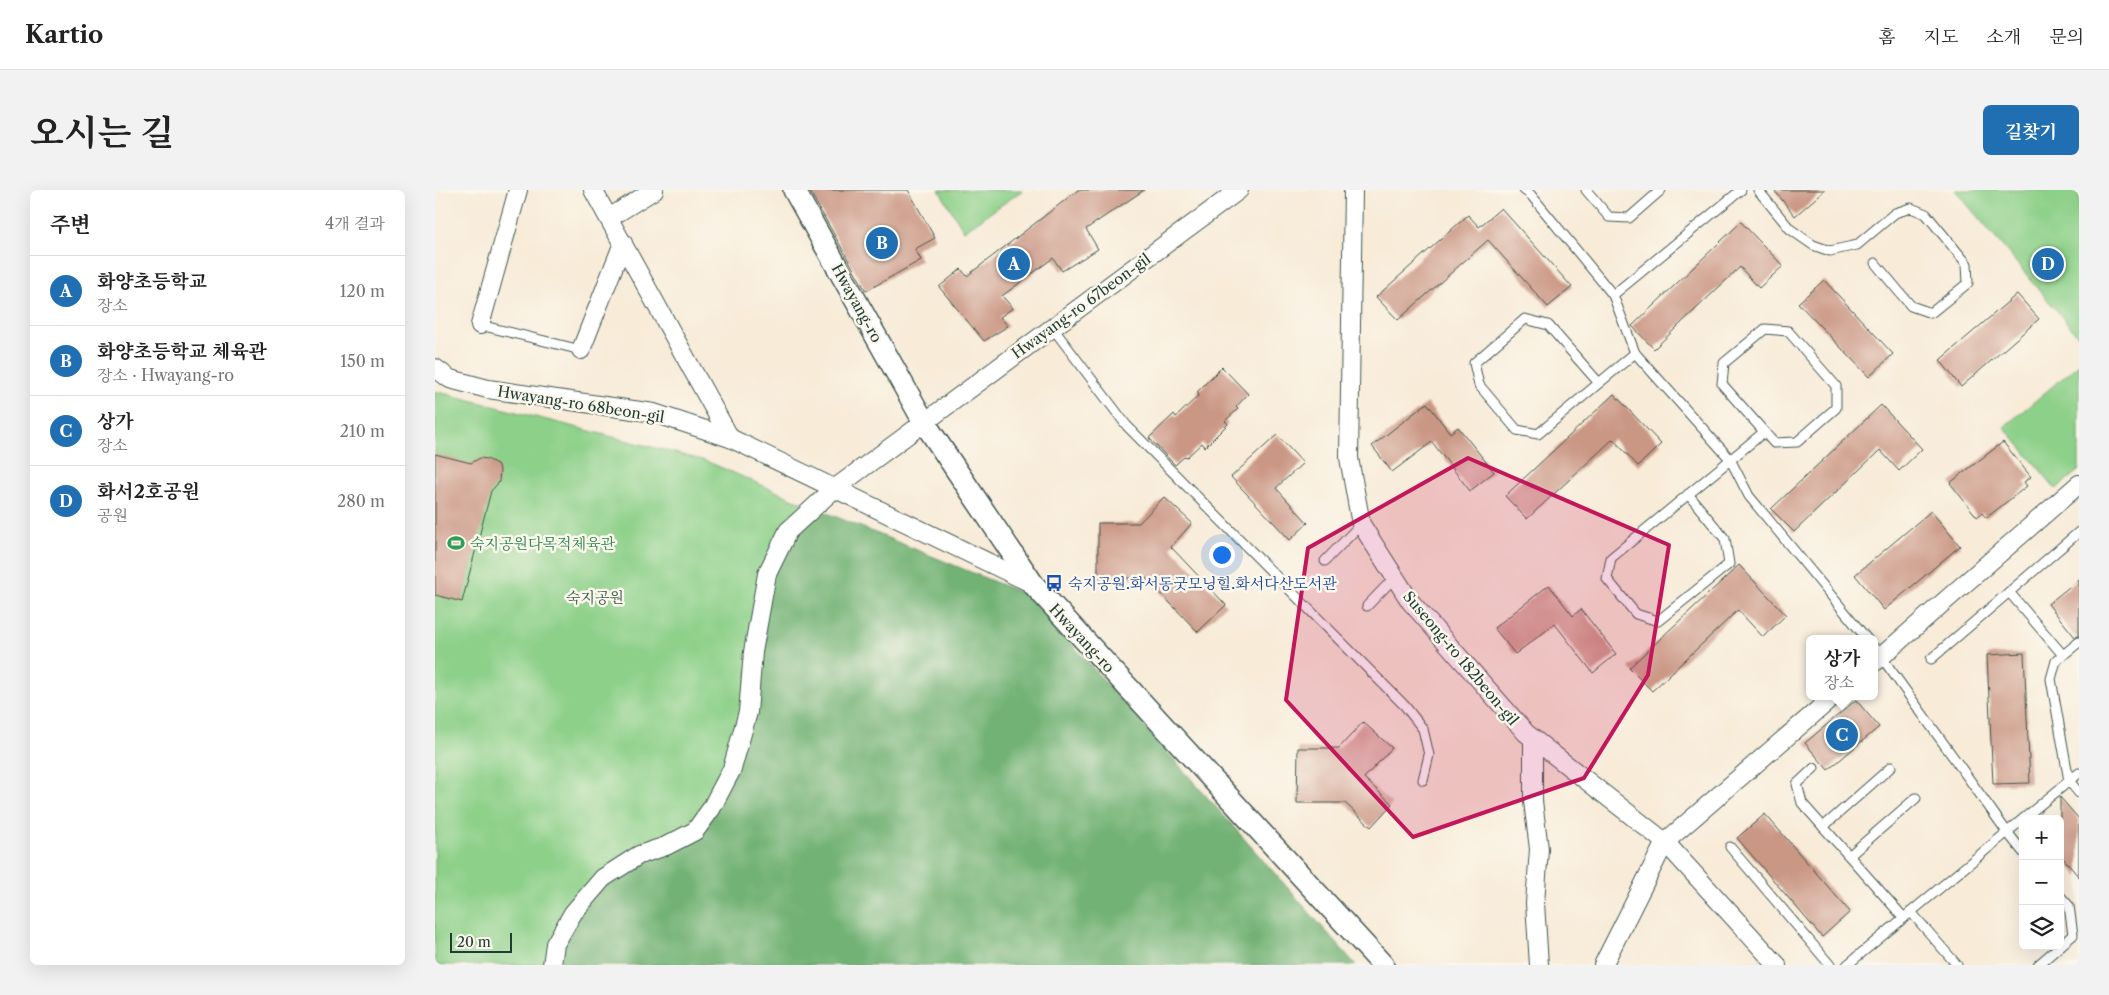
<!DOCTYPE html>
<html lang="ko">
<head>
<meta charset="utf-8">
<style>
	:root { --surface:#fff; --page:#f2f2f2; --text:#222; --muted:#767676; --line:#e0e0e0; --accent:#1f6fb2 }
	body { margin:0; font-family:"Libre Caslon Text","Noto Serif KR",serif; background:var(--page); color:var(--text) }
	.controls { position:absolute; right:15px; bottom:15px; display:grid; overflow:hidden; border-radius:8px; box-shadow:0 5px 20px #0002 }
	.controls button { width:45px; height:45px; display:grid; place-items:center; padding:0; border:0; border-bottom:1px solid var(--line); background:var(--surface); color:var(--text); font:25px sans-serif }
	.scale { position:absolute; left:15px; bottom:12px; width:62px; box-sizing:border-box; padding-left:5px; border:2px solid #1f3d34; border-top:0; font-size:14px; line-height:18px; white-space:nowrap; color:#1f3d34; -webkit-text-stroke:4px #fbf7ec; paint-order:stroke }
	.you { position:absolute; left:786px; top:364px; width:18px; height:18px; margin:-12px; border:4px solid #fff; border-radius:50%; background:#1a73e8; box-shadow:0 0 0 8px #1a73e833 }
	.badge { display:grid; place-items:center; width:32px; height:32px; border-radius:50%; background:var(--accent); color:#fff; font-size:16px; font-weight:700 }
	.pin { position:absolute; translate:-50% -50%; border:2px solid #fff; box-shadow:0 1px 5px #0006 }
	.popup { position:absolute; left:1371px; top:445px; width:72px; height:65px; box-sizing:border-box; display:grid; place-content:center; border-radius:8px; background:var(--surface); filter:drop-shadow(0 1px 4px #0005); font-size:16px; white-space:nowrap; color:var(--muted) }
	.popup b { font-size:19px; color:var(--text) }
	.popup::after { content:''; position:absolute; left:50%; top:100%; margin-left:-10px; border:10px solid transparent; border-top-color:var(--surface) }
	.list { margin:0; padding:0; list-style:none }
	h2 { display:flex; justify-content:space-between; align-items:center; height:65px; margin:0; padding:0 20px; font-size:21px }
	h2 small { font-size:16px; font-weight:400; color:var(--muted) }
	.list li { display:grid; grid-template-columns:32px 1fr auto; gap:15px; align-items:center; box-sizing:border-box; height:70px; padding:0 20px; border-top:1px solid var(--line) }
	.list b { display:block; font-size:19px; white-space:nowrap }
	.list p { margin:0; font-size:16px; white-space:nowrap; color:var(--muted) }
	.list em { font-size:16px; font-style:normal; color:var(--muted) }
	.icon { flex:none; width:28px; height:28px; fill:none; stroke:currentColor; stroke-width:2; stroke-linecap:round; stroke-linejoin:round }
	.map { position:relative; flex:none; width:1644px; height:775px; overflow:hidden; border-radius:8px }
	header { display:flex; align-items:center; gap:30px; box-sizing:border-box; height:70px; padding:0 25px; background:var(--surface); border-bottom:1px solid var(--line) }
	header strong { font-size:24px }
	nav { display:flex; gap:28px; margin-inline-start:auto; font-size:18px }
	.intro { display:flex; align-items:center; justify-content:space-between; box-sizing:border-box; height:120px; padding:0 30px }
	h1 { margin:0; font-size:35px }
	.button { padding:12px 22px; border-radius:8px; background:var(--accent); color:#fff; font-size:18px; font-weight:700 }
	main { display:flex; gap:30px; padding:0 30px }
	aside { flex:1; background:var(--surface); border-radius:8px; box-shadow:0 5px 20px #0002 }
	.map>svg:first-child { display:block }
	.green { fill:#8dd089; stroke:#56865e }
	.forest { fill:#72b275; stroke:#487854 }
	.building { fill:#cb9785 }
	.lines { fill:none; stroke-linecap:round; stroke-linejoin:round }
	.service-casing { stroke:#40574d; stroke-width:11 }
	.minor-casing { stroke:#40574d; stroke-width:20 }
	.tertiary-casing { stroke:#40574d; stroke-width:24 }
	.service { stroke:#fff; stroke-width:9 }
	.minor { stroke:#fff; stroke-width:18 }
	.tertiary { stroke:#fff; stroke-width:21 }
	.marked { fill:#c2185b; fill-opacity:0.2; stroke:#c2185b; stroke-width:4; stroke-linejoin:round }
	.labels { text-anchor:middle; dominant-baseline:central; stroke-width:5; stroke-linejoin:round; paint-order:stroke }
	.street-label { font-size:15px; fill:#1f3d34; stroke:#fbf7ec }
	.leisure-label { font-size:15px; fill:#27864d; stroke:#fbf7ec; text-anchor:start }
	.transit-label { font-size:15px; fill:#164399; stroke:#fbf7ec; text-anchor:start }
	.park-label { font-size:15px; fill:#355a45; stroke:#fbf7ec }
</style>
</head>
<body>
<header>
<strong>Kartio</strong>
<nav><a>홈</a><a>지도</a><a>소개</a><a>문의</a></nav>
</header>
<div class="intro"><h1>오시는 길</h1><a class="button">길찾기</a></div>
<main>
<aside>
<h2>주변<small>4개 결과</small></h2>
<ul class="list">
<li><span class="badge">A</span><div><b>화양초등학교</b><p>장소</p></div><em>120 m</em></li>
<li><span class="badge">B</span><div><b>화양초등학교 체육관</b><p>장소 · Hwayang-ro</p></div><em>150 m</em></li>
<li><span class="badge">C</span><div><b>상가</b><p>장소</p></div><em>210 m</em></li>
<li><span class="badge">D</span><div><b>화서2호공원</b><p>공원</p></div><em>280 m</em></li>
</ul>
</aside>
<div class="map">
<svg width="1644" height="775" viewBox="0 0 1644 775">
	<rect width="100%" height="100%" fill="#fbf7ec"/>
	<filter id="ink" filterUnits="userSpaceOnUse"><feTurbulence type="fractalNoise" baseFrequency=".02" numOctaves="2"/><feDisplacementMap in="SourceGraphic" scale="10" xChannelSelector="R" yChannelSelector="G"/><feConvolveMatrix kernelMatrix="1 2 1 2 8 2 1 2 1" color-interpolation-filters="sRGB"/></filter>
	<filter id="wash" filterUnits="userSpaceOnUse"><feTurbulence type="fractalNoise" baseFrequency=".0096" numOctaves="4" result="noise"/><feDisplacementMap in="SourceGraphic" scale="20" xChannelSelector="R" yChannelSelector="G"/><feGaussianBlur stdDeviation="1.12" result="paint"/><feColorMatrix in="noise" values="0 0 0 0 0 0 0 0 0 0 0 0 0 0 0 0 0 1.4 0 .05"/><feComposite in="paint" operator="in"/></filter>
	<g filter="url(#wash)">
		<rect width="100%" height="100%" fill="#f8ebd8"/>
		<g class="green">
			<polygon points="504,0 588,0 529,41"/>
			<polygon points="1520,0 1644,0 1644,147"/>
			<polygon points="1644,174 1644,280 1621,299 1569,237"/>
			<polygon points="0,201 271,271 375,316 307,521 293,576 272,617 113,775 0,775"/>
		</g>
		<polygon class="forest" points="375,316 594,406 921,775 113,775 136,720 256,638 292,576 307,521 328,383"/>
		<g id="blocks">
			<g class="building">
				<polygon points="374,0 473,0 500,48 480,59 486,70 431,101"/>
				<polygon points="643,0 709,0 651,39 663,59 627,81 618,68 567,106 578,118 565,127 573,136 549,151 504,97 526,79 532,86"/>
				<polygon points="1339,0 1390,0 1360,26"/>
				<polygon points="1066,18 1137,97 1113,117 1053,50 963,130 941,107 1033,25 1044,37"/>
				<polygon points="1306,32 1348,76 1324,98 1305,77 1219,159 1197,136"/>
				<polygon points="1389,90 1458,164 1434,187 1363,113"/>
				<polygon points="1582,104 1604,129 1526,197 1505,170"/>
				<polygon points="787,177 813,204 801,217 803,219 790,231 793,234 770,257 767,253 752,267 750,266 740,275 714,248 739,224 741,227 764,205 762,202"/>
				<polygon points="1179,204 1226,254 1203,276 1178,249 1092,329 1070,306"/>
				<polygon points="992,213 1015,243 1023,237 1059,282 1035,301 997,252 957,282 937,256"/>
				<polygon points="1446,215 1487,259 1464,281 1445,260 1359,342 1336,319"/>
				<polygon points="842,245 868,273 841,298 873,333 855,350 796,287"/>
				<polygon points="1568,252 1596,287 1589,292 1592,296 1551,328 1547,323 1542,327 1515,293"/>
				<polygon points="0,264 36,273 45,268 52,269 62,274 65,280 64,292 56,301 27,412 0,405"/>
				<polygon points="729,307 757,333 736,357 791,415 763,442 711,388 663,388 663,333 704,333"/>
				<polygon points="1496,321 1525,356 1449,420 1420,385"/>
				<polygon points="1304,375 1351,425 1328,447 1303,420 1217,501 1194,478"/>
				<polygon points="1644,389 1644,446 1640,447 1613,414"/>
				<polygon points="1114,395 1138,426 1146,419 1181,464 1158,483 1120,434 1080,464 1059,438"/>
				<polygon points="1589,463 1595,593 1558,594 1552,465"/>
				<polygon points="1421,510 1444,537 1393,580 1370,553"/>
				<polygon points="928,532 957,558 929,588 957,614 936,637 910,613 862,613 863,558 904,558"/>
				<polygon points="1625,607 1644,629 1644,687 1625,665"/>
				<polygon points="1330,624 1415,722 1387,747 1302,648"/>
			</g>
		</g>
	</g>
	<g filter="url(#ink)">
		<use href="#blocks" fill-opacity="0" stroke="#40574d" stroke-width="1"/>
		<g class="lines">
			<g class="service-casing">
				<g id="service">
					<polyline points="1089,0 1096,5 1178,105 1200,163 1295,269 1314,306 1432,449"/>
					<polyline points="1151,0 1174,27 1194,28 1226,0"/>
					<polyline points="1323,0 1355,39 1378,55 1395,61 1422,55 1460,23 1476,18 1491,24 1532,74 1533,93 1496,123 1476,116 1440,73"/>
					<polyline points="1178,105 1306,0"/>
					<polyline points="45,135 146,160"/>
					<polyline points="617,137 692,236 970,516 988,539 994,565 988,590"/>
					<polygon points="1330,139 1353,141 1401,196 1401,218 1362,252 1339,253 1287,194 1289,173"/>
					<polyline points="1164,193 1113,135 1090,129 1039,173 1044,195 1082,240 1103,244 1200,163"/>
					<polyline points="1253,304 1290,349 1294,374 1223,431 1201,424 1172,389 1176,368 1329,242"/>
					<polyline points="890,371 926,334"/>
					<polyline points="1574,402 1628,465"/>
					<polyline points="932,416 960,387"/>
					<polyline points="1644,452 1621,471 1616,489 1634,591 1644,603"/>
					<polyline points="1440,458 1572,642 1588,662"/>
					<polyline points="1496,469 1644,342"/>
					<polyline points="1379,578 1362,594 1367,613 1469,728"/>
					<polyline points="1588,629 1644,583"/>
					<polyline points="1388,637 1456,577"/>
					<polyline points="1295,657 1395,775"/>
					<polyline points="1414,666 1481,608"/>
					<polyline points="1625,706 1634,716 1638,745 1625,756"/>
					<polyline points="1476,722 1522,775"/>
					<polyline points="1412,775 1588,629"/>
					<polyline points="1603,775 1625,756"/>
				</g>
			</g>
			<g class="minor-casing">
				<g id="minor">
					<polyline points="158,0 295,248"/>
					<polyline points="918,0 914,268 926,334 975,411 1091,543 1230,652 1342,775"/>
					<polyline points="174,28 219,0"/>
					<polyline points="45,135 83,0"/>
					<polyline points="146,160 188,53"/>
					<polyline points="0,178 15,189 53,199 219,223 295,248 598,394"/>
					<polyline points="1440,472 1644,294"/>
					<polyline points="1098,549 1098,611 1104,659 1100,713 1104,775"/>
					<polyline points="117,775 120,754 138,723 168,688 204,665 231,656 260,641 276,619 297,579 313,522 318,462 332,384 353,341 399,299 804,0"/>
					<polyline points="1168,775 1230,652 1399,506"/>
				</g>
			</g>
			<g class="tertiary-casing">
				<polyline id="tertiary" points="359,0 489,232 598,394 948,775"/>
			</g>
			<use href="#service" class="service"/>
			<use href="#minor" class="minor"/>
			<use href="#tertiary" class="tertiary"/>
		</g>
	</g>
	<path class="marked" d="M 1033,268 L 1234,355 L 1213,485 L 1149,588 L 978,647 L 851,510 L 873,358 Z"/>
	<defs>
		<g id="stadium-bare" transform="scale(1.35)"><path d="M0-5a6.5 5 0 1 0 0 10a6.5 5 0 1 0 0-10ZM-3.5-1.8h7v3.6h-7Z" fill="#2e9e5b" stroke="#fbf7ec" stroke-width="2.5" paint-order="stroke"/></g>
		<g id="bus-bare" transform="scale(1.35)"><path d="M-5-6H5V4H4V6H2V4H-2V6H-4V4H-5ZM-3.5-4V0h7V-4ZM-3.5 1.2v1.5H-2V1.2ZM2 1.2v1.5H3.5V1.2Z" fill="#1a4fb4" stroke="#fbf7ec" stroke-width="2.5" paint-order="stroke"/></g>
	</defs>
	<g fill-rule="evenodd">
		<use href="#stadium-bare" x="21" y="353"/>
		<use href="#bus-bare" x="619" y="393"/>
	</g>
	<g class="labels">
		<g class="street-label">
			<text transform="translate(422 113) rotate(61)">Hwayang-ro</text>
			<text transform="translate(646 116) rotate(-36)">Hwayang-ro 67beon-gil</text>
			<text transform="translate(146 214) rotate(9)">Hwayang-ro 68beon-gil</text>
			<text transform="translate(647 448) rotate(47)">Hwayang-ro</text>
			<text transform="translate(1026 468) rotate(50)">Suseong-ro 182beon-gil</text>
		</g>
		<g class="leisure-label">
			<text x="35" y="353">숙지공원다목적체육관</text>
		</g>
		<g class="transit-label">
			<text x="633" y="393">숙지공원.화서동굿모닝힐.화서다산도서관</text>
		</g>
		<g class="park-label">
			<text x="160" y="407">숙지공원</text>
		</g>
	</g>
</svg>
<div class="controls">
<button>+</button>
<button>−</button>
<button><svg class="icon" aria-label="layers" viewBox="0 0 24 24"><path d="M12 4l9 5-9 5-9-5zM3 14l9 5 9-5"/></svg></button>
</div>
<div class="scale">20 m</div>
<div class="you"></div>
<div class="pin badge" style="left:579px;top:74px">A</div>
<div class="pin badge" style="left:447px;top:53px">B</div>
<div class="pin badge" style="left:1407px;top:545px">C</div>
<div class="popup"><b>상가</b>장소</div>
<div class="pin badge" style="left:1613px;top:74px">D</div>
</div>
</main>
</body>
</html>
